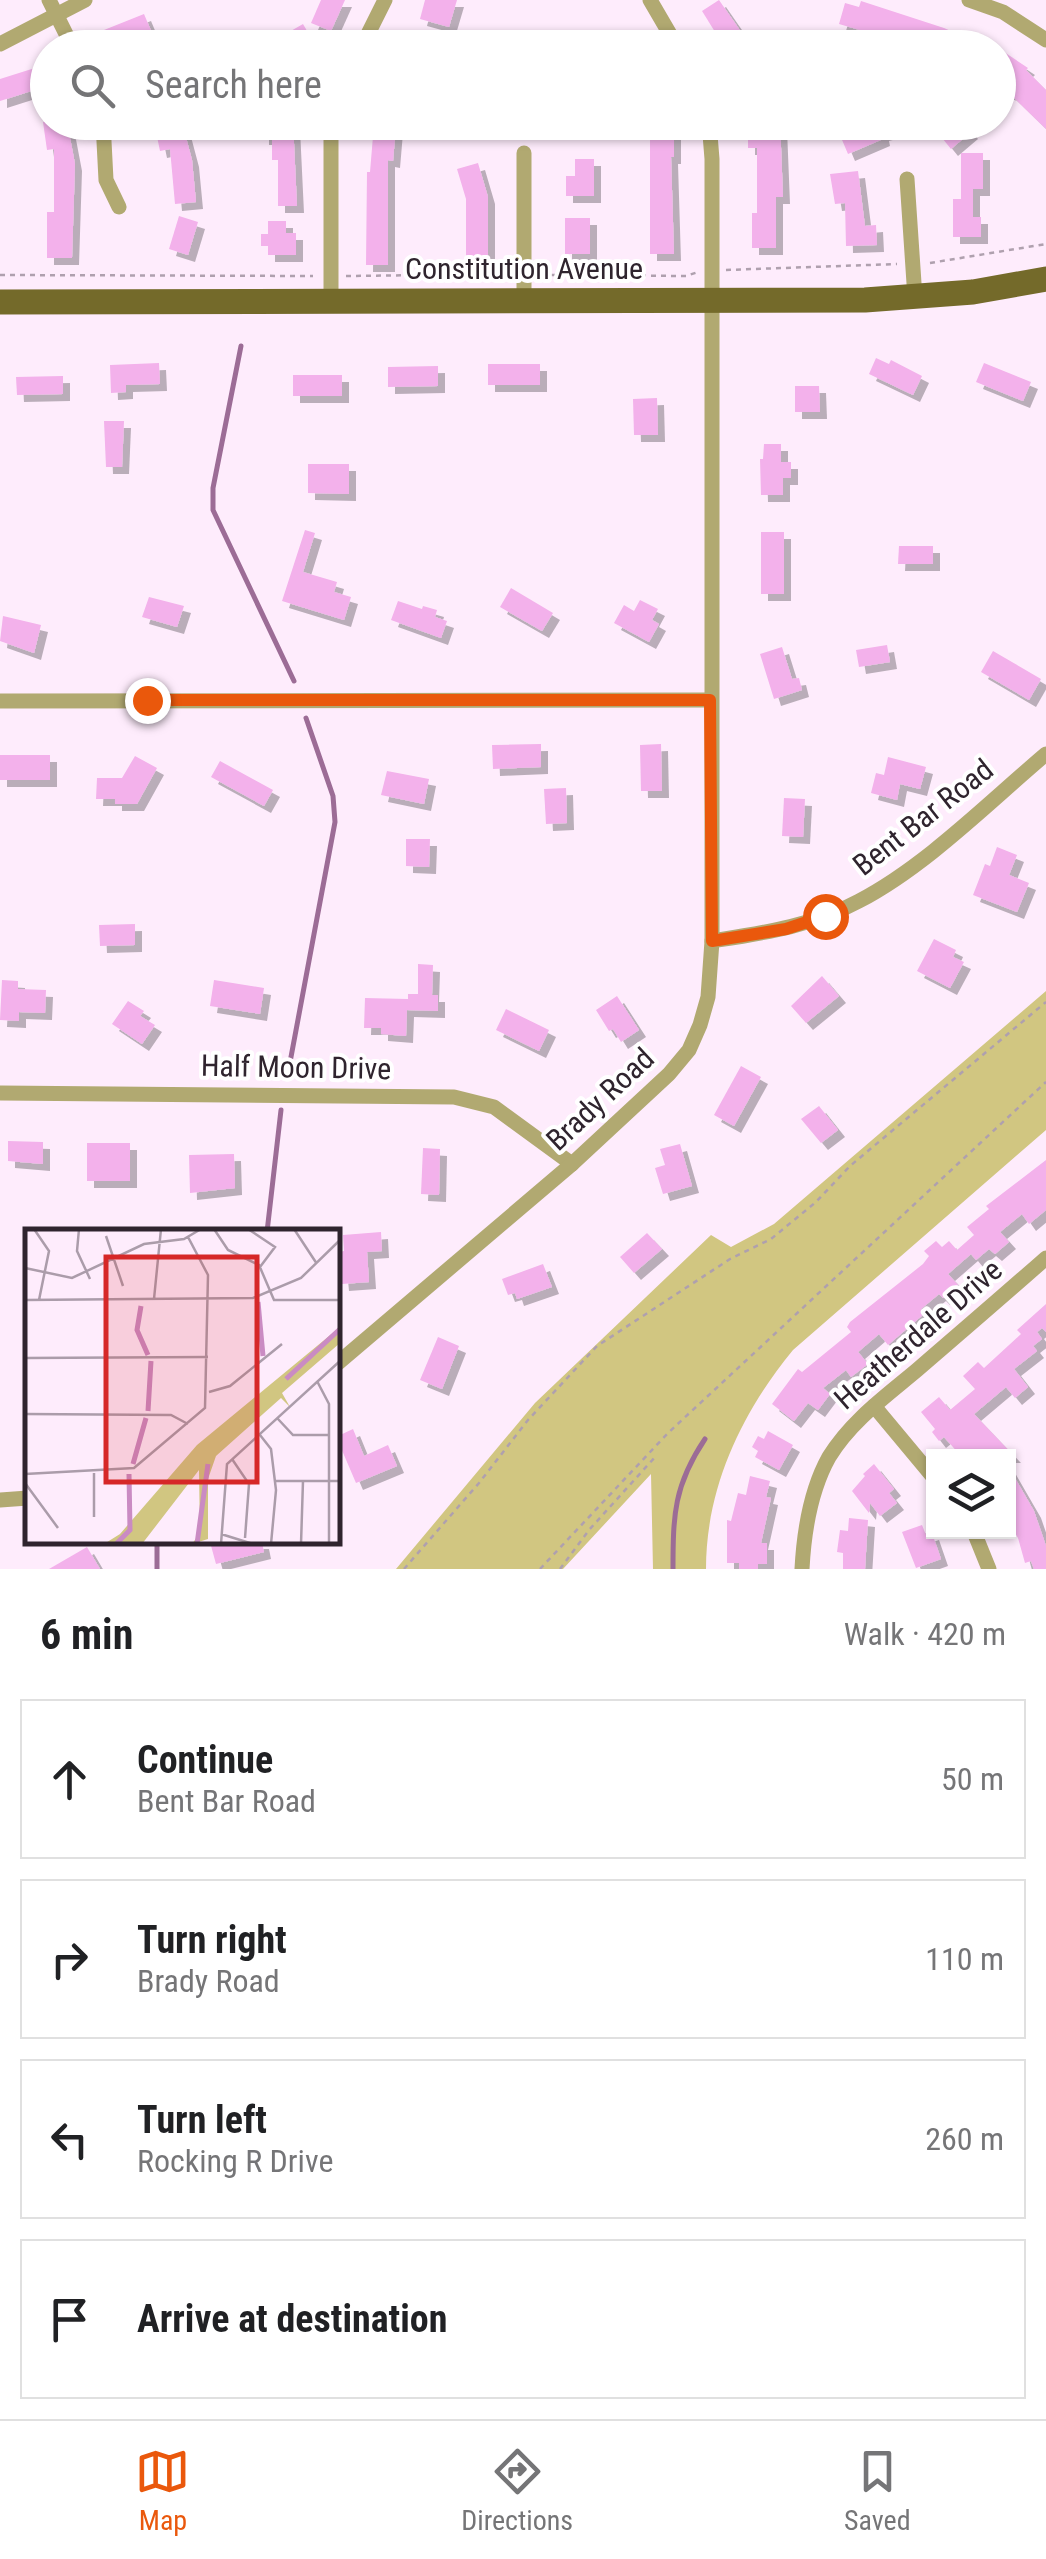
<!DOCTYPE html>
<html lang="en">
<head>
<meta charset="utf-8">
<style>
	:root { --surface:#fff; --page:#f6f6f6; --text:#202124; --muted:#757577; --line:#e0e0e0; --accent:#ea580c }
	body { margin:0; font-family:"Roboto Condensed",sans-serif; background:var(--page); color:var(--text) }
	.controls { position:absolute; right:30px; bottom:30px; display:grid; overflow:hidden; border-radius:0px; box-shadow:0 2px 8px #0004 }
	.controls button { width:90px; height:90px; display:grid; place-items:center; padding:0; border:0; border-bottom:2px solid var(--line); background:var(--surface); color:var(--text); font:50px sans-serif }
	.stop { position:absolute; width:30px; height:30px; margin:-22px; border:8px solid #ea580c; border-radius:50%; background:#fff }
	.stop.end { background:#ea580c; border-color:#fff; box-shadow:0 2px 10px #0008 }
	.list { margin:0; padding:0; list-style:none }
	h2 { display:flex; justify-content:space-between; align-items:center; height:130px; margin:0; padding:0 40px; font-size:42px }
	h2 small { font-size:32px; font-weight:400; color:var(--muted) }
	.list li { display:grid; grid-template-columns:65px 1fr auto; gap:30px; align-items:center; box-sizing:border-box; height:160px; margin:0 20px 20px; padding:0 20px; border:2px solid var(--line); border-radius:0px }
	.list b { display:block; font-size:38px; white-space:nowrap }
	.list p { margin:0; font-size:32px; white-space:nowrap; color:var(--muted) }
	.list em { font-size:32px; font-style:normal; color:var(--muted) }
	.icon { flex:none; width:55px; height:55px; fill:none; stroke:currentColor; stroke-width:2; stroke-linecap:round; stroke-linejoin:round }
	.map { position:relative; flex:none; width:1046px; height:1569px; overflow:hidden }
	.search { position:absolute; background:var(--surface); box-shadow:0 2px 8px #0004; left:30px; right:30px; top:30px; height:110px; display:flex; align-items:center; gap:25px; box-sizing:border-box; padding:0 35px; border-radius:55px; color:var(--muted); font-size:38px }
	.sheet { height:850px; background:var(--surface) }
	nav { display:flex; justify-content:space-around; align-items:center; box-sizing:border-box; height:140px; border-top:2px solid var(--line); background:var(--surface); font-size:28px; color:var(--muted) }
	nav a { display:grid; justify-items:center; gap:5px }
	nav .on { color:var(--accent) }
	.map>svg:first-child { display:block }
	.green { fill:#d1c681 }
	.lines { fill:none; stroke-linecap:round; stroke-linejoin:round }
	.stream { stroke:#9c6c96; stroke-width:5 }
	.building { fill:#f3b1eb; filter:url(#shadow) }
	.path { stroke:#afa0ae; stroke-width:2.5; stroke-dasharray:5 5; stroke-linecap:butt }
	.minor { stroke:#b1a971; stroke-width:15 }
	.primary { stroke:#746a2a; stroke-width:25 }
	.route { stroke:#ea580c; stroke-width:12 }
	.labels { text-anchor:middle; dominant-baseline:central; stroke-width:8; stroke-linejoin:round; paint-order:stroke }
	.street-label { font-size:30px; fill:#2f242e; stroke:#fff }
	.inset-river { fill:none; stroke:#ca8bc3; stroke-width:5 }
	.inset-road { fill:none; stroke:#ab9caa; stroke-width:2.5 }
	.view { fill:#d62828; fill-opacity:0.15; stroke:#d62828; stroke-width:5 }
	.inset-edge { fill:none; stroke:#2f242e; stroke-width:5 }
</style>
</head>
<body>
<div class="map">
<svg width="1046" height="1569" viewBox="0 0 1046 1569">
	<defs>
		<filter id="shadow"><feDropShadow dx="7" dy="7" stdDeviation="0" flood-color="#0004"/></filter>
	</defs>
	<rect width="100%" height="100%" fill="#feecfc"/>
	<path class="green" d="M 1046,991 L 1046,1130 L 793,1350 C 742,1412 706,1487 706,1569 L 653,1569 L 651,1474 L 563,1569 L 396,1569 L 535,1403 L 711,1235 L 731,1247 L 774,1224 Z"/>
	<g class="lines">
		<g class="stream">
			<polyline points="241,346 213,488 213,510 294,681"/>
			<polyline points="288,1073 335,822 333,796 306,718"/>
			<polyline points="267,1232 281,1110"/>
			<polyline points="157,1542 157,1569"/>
			<path d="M 673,1569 C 673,1515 674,1485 705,1439"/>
		</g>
	</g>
	<g class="building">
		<polygon points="321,0 345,0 331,31 311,23"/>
		<polygon points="425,0 457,0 449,27 420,19"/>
		<polygon points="719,0 746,39 732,48 725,48 702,11"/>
		<polygon points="861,1 944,28 990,48 902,48 890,44 891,39 839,24 845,3 859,7"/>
		<polygon points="144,14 152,33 112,48 104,30"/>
		<polygon points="303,24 313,41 302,48 261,48"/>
		<polygon points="998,48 1028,68 1026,70 1046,90 1046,129 1010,94 998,89"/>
		<polygon points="38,67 44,87 0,101 0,79"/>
		<polygon points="43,122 67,122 75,164 72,258 47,258 47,212 54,212 54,149 47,150"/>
		<polygon points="154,122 173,122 174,128 183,126 192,160 196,202 175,204 170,149 160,151"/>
		<polygon points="262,122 293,122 297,206 278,206 278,160 272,160 272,138 262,138"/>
		<polygon points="650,122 674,122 674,157 671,157 674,254 650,254"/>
		<polygon points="748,122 780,122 783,197 776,197 776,248 752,248 752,213 757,213 757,148 748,148"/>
		<polygon points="850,122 911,122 912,126 882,134 883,139 848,154 837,128"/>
		<polygon points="929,122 963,122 971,132 951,149"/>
		<polygon points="374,124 396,126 393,161 388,160 388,265 366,265 367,172 370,172"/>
		<polygon points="961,153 983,153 983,189 973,189 973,217 981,217 981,237 953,237 953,199 961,199"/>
		<polygon points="575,159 594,159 594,196 566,196 566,176 575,176"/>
		<polygon points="478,163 488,197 488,256 466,256 466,199 457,169"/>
		<polygon points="858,171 865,226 876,225 877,245 846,246 845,203 835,204 830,174"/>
		<polygon points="179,216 198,222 188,255 169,249"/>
		<rect x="565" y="218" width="25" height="36"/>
		<polygon points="268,221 286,221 286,233 296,233 296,255 268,255 268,246 261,246 261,234 268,234"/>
		<polygon points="876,358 889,364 891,360 922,376 913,395 869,374"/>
		<polygon points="159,363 160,384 126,385 126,392 111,393 110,365"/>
		<polygon points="984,363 1031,382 1023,401 976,382"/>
		<rect x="488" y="364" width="52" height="21"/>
		<polygon points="438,366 438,386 388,387 388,367"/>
		<rect x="293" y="375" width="49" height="21"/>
		<polygon points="63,376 63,394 17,395 16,377"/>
		<polygon points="795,386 819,386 820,412 795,412"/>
		<polygon points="657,398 658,435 634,435 633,399"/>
		<polygon points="104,421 124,421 122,467 106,467"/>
		<polygon points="764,444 781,444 781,462 791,462 791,478 783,478 783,495 761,495 760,459 763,459"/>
		<polygon points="308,464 349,464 349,494 308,493"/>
		<polygon points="305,530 315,533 303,572 337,582 334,592 351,597 344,620 282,601"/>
		<rect x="761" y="532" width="23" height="62"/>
		<polygon points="899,546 933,546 933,564 898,564"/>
		<polygon points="511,588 553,613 542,631 500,607"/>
		<polygon points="149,597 184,606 177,627 142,617"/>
		<polygon points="640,600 658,609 652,620 659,624 649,642 614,623 624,605 634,611"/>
		<polygon points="398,601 422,609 423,606 437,610 435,617 447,621 441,638 391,620"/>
		<polygon points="3,616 41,625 34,653 0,641"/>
		<polygon points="887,645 890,662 859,667 856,650"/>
		<polygon points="782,647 792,679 799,678 802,690 774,699 760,654"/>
		<polygon points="993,651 1041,679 1029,700 981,672"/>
		<polygon points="541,744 541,767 493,769 492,745"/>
		<polygon points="661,744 662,791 641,791 640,745"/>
		<rect x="0" y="755" width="50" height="25"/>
		<polygon points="135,756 157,768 137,804 115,804 115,799 96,799 97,778 122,778"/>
		<polygon points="888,757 926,767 920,789 900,784 897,800 871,793 876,773 884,775"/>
		<polygon points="220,761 273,790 264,806 211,777"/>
		<polygon points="387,771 429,779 424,804 381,795"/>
		<polygon points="566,788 567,823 546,824 544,789"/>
		<polygon points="784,798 805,799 803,837 782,836"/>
		<polygon points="406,839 430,839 429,867 406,866"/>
		<polygon points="997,847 1017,855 1009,875 1029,883 1017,912 973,895 985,864 990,866"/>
		<polygon points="135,924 135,945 100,946 99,925"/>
		<polygon points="934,939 956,950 953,957 964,962 950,988 917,971"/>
		<polygon points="418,964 433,965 432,995 438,995 438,1011 407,1010 406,1036 381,1034 381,1028 364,1028 365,998 408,999 408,994 418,994"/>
		<polygon points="822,976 839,996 806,1023 791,1006"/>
		<polygon points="2,980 18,981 18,989 46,990 45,1013 19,1012 19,1021 0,1020"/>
		<polygon points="214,980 264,988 260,1014 210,1006"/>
		<polygon points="617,996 639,1030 621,1042 613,1029 609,1031 596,1010"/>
		<polygon points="128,1001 144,1011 140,1016 155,1025 142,1044 112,1024"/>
		<polygon points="506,1009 549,1030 539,1051 496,1030"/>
		<polygon points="741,1066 761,1077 734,1126 714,1115"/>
		<polygon points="819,1106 838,1130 821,1143 801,1119"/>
		<polygon points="8,1141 43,1142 43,1164 8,1161"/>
		<rect x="87" y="1143" width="43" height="38"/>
		<polygon points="680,1144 692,1186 663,1194 655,1168 665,1165 660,1149"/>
		<polygon points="423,1148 440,1149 439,1195 421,1194"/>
		<polygon points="234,1154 235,1188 190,1193 189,1155"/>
		<polygon points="1046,1160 1046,1210 1029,1224 1022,1214 1000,1232 1009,1242 995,1254 989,1249 976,1260 971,1254 948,1274 958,1285 943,1298 939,1294 921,1309 925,1313 888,1345 879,1334 858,1352 868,1364 851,1377 846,1370 823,1388 830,1394 818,1410 808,1403 794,1421 772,1404 798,1369 802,1372 851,1332 847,1327 850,1322 923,1264 929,1256 924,1251 936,1241 942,1247 949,1241 957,1250 974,1235 967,1227 989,1209 986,1206"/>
		<polygon points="381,1232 382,1251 367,1252 369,1282 342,1284 339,1252 344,1251 343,1235"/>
		<polygon points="647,1233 662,1249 634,1273 620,1257"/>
		<polygon points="543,1264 552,1287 517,1299 515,1293 508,1295 502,1279"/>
		<polygon points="1046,1304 1046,1332 1042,1328 1037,1332 1042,1339 1033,1346 1037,1351 1014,1369 1028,1387 1015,1398 1006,1387 974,1414 1014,1456 961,1456 944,1437 939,1441 932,1432 935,1429 921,1412 939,1397 950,1410 975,1389 963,1376 978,1362 984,1368 1021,1334 1017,1330"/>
		<polygon points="438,1337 459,1346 442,1389 420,1380"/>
		<polygon points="353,1429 364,1456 388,1445 397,1466 356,1483 338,1441 338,1436"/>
		<polygon points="768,1431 793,1445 779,1470 755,1457 758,1451 752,1447 758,1436 764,1439"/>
		<polygon points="874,1464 894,1489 889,1493 897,1503 880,1516 870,1503 869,1513 852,1491 865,1476 863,1474"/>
		<polygon points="1008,1466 1034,1511 1046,1546 1046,1569 1034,1569 1031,1561 1025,1563 1018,1538 1008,1521"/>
		<polygon points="750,1476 770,1481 766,1497 771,1498 761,1543 767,1543 767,1564 758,1564 758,1569 739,1569 739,1563 727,1563 727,1520 731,1521 738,1493 746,1495"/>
		<polygon points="849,1518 868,1520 865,1569 843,1569 843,1553 837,1552 840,1530 848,1531"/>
		<polygon points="922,1525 926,1535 932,1533 941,1559 916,1568 902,1532"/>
		<polygon points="210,1542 262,1542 264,1552 216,1564"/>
		<polygon points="87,1547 100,1569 49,1569"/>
	</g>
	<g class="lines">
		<g class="path">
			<polyline points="930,263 1046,244"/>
			<polyline points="726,270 897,264"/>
			<polyline points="0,275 313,276"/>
			<polyline points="541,275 686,276 698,272"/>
			<polyline points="346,276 508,274"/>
			<polyline points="404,1569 479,1483 528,1420 597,1346 730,1259 771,1239 816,1202 850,1166 1046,1002"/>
			<polyline points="540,1569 668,1433 1046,1082"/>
			<polyline points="560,1569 589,1530 656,1456"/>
		</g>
		<g class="minor">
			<polyline points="49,0 73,48"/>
			<polyline points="650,0 678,48"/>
			<polyline points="969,0 1003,12 1046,40"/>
			<polyline points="0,44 85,0"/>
			<polyline points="361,48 385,0"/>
			<polyline points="103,122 106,180 119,207"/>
			<polyline points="331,122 331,301"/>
			<polyline points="524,153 524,300"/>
			<polyline points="907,179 915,298"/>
			<polyline points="0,701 710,700"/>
			<path d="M 712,941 C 763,933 813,926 859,901 C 926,866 988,803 1046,754"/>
			<polyline points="0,1093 454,1097 494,1107 572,1164"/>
			<polyline points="338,1363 572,1164 669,1074 689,1050 700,1025 708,997 712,941 712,159 709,122"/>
			<polyline points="874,1406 934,1478"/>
			<polyline points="0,1500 28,1498"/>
			<polyline points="974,1532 989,1569"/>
			<path d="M 802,1569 C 804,1531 810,1491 829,1457 C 851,1421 886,1396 917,1370 C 960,1333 1003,1296 1046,1258"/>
		</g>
		<polyline class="primary" points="0,302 865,300 973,292 1046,279"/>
	</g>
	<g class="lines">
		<polyline class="route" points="147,700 710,700 712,941 786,929 825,916"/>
	</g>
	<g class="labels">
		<g class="street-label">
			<text x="524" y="268">Constitution Avenue</text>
			<text transform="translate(923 817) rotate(-38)">Bent Bar Road</text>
			<text transform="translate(296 1067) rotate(1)">Half Moon Drive</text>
			<text transform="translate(600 1099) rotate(-43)">Brady Road</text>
			<text transform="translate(918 1334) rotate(-41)">Heatherdale Drive</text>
		</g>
	</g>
	<g transform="translate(25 1229)">
		<rect width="315" height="315" fill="#feecfc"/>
		<path d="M 315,98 L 315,114 L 257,164 L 265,178 L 256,169 L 191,227 L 183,250 L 183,310 L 167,315 L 175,304 L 174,241 L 117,315 L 79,315 L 95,305 L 172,216 Z" fill="#d1c681"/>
		<path class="inset-river" d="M 233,73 L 238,127M 116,77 L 112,101 L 123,126M 261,150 L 315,100M 123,182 L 126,132M 108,235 L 121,189M 91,315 L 105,301 L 104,245M 172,315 L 183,235"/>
		<path class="inset-road" d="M 9,0 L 24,22 L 14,71M 54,0 L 52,22 L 65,50M 189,0 L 203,21 L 234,36 L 249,71 L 315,71M 223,0 L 250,18 L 235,38M 269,0 L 292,35M 81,7 L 98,57M 0,39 L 47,49 L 119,15 L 159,10 L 176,0M 129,70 L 136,0M 0,71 L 228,69 L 276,49 L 315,11M 0,129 L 183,128M 292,152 L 304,175 L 304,315M 184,163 L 205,157 L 257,115M 0,185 L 146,186 L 163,195M 253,190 L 268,206 L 304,206M 235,206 L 246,220 L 251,261 L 246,315M 207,230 L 224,255 L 220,309M 0,245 L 109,239 L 180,179 L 183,46 L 163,8M 249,252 L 315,252M 0,254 L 33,299M 69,288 L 69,244M 196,305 L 228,315M 196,315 L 202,235 L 315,132M 276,315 L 278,252"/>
		<path class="view" d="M 81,28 L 232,28 L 232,253 L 81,253 Z"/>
		<rect width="315" height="315" class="inset-edge"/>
	</g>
</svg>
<div class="controls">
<button><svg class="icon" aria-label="layers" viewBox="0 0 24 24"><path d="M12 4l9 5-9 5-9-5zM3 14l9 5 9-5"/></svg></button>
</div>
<div class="stop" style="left:825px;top:916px"></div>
<div class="stop end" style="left:147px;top:700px"></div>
<div class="search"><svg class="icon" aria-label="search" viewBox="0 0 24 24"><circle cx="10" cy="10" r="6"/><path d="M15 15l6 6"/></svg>Search here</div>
</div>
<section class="sheet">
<h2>6 min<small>Walk · 420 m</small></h2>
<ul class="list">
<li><svg class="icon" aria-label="ahead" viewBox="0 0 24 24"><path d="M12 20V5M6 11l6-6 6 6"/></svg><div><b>Continue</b><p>Bent Bar Road</p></div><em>50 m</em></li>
<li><svg class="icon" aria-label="right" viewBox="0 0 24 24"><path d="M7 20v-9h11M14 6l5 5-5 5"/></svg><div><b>Turn right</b><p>Brady Road</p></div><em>110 m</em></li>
<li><svg class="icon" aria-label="left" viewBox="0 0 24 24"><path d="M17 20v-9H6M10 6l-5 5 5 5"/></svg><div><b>Turn left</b><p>Rocking R Drive</p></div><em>260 m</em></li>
<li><svg class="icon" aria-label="arrive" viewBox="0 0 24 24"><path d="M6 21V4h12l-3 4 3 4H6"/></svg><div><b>Arrive at destination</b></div></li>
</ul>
</section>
<nav>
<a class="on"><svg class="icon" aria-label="map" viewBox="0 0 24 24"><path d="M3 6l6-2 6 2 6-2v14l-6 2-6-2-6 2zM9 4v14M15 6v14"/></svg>Map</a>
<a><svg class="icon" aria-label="directions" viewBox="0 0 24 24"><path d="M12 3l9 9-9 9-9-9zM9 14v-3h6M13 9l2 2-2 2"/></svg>Directions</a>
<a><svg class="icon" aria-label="saved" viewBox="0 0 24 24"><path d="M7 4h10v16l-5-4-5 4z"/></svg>Saved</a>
</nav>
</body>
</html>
